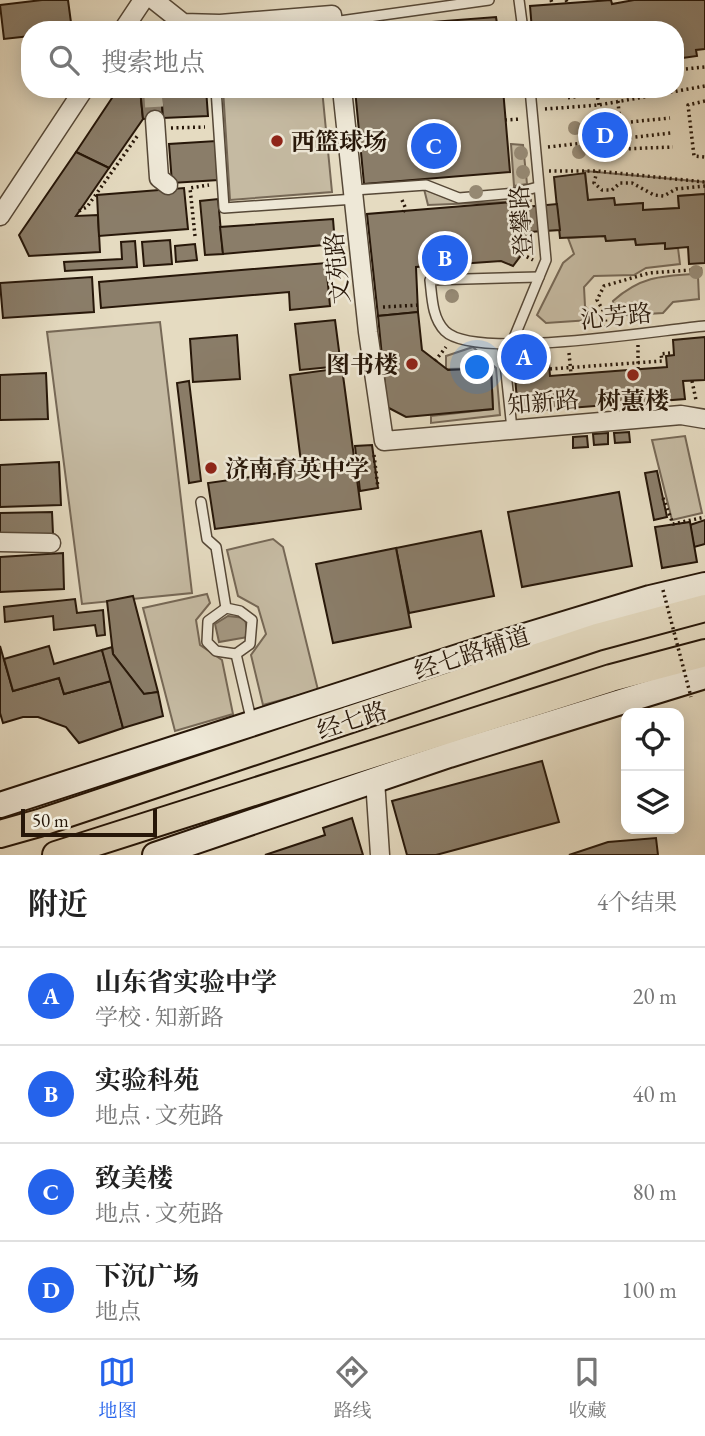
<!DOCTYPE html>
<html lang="zh">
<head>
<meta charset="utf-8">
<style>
	:root { --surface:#fff; --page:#f2f2f2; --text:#222; --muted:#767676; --line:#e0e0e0; --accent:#2563eb }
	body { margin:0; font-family:"EB Garamond","Noto Serif SC",serif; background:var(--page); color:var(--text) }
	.controls { position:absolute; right:21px; bottom:21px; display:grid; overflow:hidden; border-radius:14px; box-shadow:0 4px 18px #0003 }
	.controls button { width:63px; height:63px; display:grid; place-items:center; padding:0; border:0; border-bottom:2px solid var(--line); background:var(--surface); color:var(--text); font:35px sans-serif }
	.scale { position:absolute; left:21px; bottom:18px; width:136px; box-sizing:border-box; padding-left:7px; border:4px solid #271709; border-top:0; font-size:19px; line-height:24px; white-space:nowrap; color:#271709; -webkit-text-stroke:5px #eee8d7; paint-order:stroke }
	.you { position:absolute; left:478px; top:368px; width:24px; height:24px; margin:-18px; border:5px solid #fff; border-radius:50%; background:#1a73e8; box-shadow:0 0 0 10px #1a73e833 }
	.badge { display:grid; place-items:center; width:46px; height:46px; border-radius:50%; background:var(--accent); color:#fff; font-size:23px; font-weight:700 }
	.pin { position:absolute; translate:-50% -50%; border:4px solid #fff; box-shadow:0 2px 7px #0006 }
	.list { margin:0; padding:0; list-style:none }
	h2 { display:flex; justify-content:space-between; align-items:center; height:91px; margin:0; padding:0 28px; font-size:30px }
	h2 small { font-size:23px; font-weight:400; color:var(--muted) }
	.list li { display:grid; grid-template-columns:46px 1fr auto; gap:21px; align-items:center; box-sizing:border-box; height:98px; padding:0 28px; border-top:2px solid var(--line) }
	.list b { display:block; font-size:26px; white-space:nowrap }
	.list p { margin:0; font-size:23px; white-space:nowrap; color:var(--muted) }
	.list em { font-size:23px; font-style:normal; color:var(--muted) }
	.icon { flex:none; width:38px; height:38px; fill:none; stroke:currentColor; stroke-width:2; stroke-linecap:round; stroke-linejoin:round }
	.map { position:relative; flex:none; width:705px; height:855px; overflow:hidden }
	.search { position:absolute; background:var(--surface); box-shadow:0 4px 18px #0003; left:21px; right:21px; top:21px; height:77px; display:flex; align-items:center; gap:18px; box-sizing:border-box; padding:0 24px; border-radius:28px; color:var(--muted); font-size:26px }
	.sheet { height:483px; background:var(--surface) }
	nav { display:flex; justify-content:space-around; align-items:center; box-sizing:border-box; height:98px; border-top:2px solid var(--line); background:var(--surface); font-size:19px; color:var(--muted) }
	nav a { display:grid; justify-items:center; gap:4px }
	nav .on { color:var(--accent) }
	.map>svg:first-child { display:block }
	.green { fill:#c5baa2; stroke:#766856; stroke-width:2 }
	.water { fill:#a49882; stroke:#726452; stroke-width:2 }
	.building { fill:#8a7d69; stroke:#271709; stroke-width:2 }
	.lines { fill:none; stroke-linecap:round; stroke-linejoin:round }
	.street-tunnel { stroke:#bfb49c; stroke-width:18; stroke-dasharray:18 9; stroke-linecap:butt }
	.lane-casing { stroke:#564837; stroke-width:12 }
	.street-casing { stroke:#564837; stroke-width:21 }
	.secondary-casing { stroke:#271709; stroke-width:28 }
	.primary-casing { stroke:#271709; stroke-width:30 }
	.path { stroke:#271709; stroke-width:3.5; stroke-dasharray:2 3.5; stroke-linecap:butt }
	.lane { stroke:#eee8d7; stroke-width:9 }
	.street { stroke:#eee8d7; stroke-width:18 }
	.secondary { stroke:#eee8d7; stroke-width:24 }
	.primary { stroke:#e5dbc1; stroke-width:26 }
	.path-bridge { stroke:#271709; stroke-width:3.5; stroke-dasharray:2 3.5; stroke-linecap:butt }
	.tree { fill:#968a75 }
	.poi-dot { fill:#8f2418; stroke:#eee8d7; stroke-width:2.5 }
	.labels { text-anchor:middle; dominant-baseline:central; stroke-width:5; stroke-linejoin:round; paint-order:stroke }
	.poi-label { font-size:24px; font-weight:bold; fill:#271709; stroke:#eee8d7; text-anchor:start }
	.street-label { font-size:24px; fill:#271709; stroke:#eee8d7 }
</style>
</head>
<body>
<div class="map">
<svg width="705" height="855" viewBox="0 0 705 855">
	<rect width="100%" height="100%" fill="#e5dbc1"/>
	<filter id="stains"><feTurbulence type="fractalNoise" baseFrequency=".00286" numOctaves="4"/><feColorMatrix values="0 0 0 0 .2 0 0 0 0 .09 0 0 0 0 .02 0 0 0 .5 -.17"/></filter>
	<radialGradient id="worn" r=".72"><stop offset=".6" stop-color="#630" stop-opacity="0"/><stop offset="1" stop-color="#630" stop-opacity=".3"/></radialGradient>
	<g class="green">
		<polygon points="223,89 322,89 332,192 230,200"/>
		<polygon points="511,144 523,145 527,184 514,186"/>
		<polygon points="585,171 705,182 705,194 678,196 679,208 643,210 642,203 615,205 614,198 588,200"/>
		<polygon points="424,189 452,200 531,194 531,201 428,205"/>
		<polygon points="605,236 606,241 635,239 636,245 665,243 665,249 678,248 680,264 646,268 634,275 594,276 584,287 585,306 592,315 590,320 546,323 537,315 563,263 574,254 568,238"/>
		<path d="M 694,274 L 698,276 L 699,299 L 673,302 L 663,313 L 614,316 L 613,301 C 640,277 660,276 694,274 Z"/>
		<polygon points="160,322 192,593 82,604 47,332"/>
		<polygon points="473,347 496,368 500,415 431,423 431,416 493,409 491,368 446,369 446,356"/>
		<polygon points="685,436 702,513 672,520 652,440"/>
		<polygon points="273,539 283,547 318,690 263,705 251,655 266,634 258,607 238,596 227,550"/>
		<polygon points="207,594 210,603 196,620 200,645 222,660 233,714 175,731 143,608"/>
	</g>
	<polygon class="water" points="228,616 245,618 248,637 219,642 215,624"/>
	<g class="building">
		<polygon points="42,0 68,0 72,30 30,30 30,36 4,39 0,5"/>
		<polygon points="611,0 612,4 634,0 705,0 705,49 696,50 697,56 675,59 675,30 532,30 530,6"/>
		<polygon points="496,17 498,30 361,30 367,27"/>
		<polygon points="118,89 140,89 143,119 109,168 76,152"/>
		<polygon points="140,89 161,89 163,118 143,119"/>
		<polygon points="161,89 206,89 208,116 163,118"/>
		<polygon points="355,89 503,89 510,172 364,184"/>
		<polygon points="216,141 218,180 172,183 169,144"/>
		<polygon points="76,152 109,168 76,216 98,215 100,252 29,256 19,235"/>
		<polygon points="585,173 588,200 614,198 615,205 643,203 643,210 679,208 678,196 705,194 705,263 689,264 688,247 665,249 665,243 636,245 635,239 606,241 605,236 560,238 554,177"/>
		<polygon points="184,188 188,229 99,236 97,195"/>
		<polygon points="218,199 223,254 205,255 200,201"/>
		<polygon points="524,201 531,242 513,266 501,261 416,267 418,312 378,316 367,214"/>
		<polygon points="557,204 560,230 529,232 525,207"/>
		<polygon points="333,219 335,244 223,254 220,227"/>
		<polygon points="170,240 172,264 144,266 142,242"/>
		<polygon points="135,241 137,267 65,271 64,262 122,259 121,242"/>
		<polygon points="195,244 197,260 176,262 175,246"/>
		<polygon points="326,263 330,306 290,310 289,292 101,308 99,282"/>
		<polygon points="92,277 94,312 3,318 0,283"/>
		<polygon points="418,312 422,350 448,370 491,368 493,409 406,417 387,407 378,316"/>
		<polygon points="335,320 341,366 300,370 295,324"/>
		<polygon points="237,335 240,379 193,382 190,339"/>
		<polygon points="705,337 705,380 683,381 685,399 518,412 514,365 549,363 550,376 667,367 666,356 674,355 673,340"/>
		<polygon points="342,368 361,509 215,529 208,483 302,470 290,375"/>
		<polygon points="46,373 48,419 0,420 0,375"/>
		<polygon points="189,381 201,481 189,483 177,383"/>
		<polygon points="629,432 630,442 615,443 614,433"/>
		<polygon points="608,433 608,444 594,445 593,434"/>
		<polygon points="587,436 588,447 573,448 573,437"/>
		<polygon points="372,445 378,488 360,491 355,446"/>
		<polygon points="59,462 61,505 0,507 0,465"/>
		<polygon points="657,471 667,517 654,520 645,473"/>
		<polygon points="619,492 632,566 522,587 508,512"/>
		<polygon points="52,512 53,534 0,535 0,513"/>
		<polygon points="705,520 705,544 694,547 690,525"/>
		<polygon points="690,522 697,562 662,568 655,527"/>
		<polygon points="481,531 494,596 409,613 396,548"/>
		<polygon points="396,548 411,627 333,643 316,564"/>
		<polygon points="63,553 64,589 0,592 0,557"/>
		<polygon points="133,596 158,692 144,694 113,654 107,601"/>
		<polygon points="75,599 77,613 103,610 105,635 97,636 95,625 54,630 53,616 5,622 4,607"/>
		<polygon points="0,646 13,691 59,678 64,694 111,681 123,728 79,743 66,727 38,717 23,717 3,723 0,713"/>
		<polygon points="49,646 54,664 102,650 111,681 64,694 59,678 13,691 4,659"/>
		<polygon points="112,647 113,654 144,694 158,692 163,716 123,728 102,650"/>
		<polygon points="542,761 559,822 436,855 407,855 392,801"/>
		<polygon points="352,818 363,855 265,855 325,835 323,828"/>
		<polygon points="656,838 658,855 569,855 608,842"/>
	</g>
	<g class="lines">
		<polyline class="street-tunnel" points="153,89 155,120"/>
		<g class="lane-casing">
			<g id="lane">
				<polyline points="519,0 523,30"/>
				<polyline points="333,22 489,0"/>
				<polyline points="216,89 224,208 355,199"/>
				<polyline points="354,190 426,185 459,198 515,193 538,187"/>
				<path d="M 539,277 L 430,280 C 432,297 432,318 445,331 C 475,361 658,330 705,326"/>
				<polyline points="503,344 512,429"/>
				<polyline points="511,345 546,260 530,89"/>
				<polyline points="201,502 207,539 216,547 226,608 240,611 252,620 250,644 236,654 252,723"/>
				<polyline points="226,608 208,621 207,642 216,651 236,654"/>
			</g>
		</g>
		<g class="street-casing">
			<g id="street">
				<polyline points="154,0 183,23 220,24 332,15 334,30"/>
				<polyline points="123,30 143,0"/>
				<polyline points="342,89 368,332 384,441 681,415 705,419"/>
				<polyline points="155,120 159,178 168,185"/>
				<polyline points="0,216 84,89"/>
				<polyline points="0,542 51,543"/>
				<polyline points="375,780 380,855"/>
			</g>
		</g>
		<g class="secondary-casing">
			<g id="secondary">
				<polyline points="0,805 492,646 650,598 705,585"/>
				<polyline points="155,855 449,755 705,676"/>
			</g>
		</g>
		<g class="primary-casing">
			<g id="primary">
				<polyline points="0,834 39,823 597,637 705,608"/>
				<polyline points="56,855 611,678 705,653"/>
			</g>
		</g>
		<g class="path">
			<polyline points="551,0 552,3"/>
			<polyline points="566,0 567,2"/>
			<polyline points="675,70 705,67"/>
			<polyline points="565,89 566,98 597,94 599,105"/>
			<polyline points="544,94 555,93 555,89"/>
			<polyline points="598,94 623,89"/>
			<polyline points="618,101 622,149 673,147"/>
			<polyline points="705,101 688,105 694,156 705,157"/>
			<polyline points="545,109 599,105 705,86"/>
			<polyline points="505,120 521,119"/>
			<polyline points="620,123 670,118"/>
			<polyline points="171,128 205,127"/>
			<polyline points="548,147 671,133"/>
			<polyline points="549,171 597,171 705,182"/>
			<polyline points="597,171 594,183 602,190 612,190 620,183 632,183 654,195 664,196 676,189 705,186"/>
			<polyline points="402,200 405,207 403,213"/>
			<polyline points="79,211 87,207 138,135"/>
			<polyline points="195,236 190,188 209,185"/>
			<polyline points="522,254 533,260"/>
			<polyline points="383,307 420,305"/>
			<polyline points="606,327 605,314 597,300 604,286 649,273 705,269"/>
			<polyline points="638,345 638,370"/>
			<polyline points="569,353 571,374"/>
			<polyline points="435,361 446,347"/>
			<polyline points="550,369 662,361 661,354 670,353"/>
			<polyline points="692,381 696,400"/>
			<polyline points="374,455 378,488"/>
			<polyline points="663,498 673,524 705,517"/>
		</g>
		<use href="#lane" class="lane"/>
		<use href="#street" class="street"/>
		<use href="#secondary" class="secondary"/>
		<use href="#primary" class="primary"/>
		<polyline class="path-bridge" points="663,590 691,697"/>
	</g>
	<g class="tree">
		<circle cx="575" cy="128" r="7"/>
		<circle cx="579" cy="152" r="7"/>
		<circle cx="521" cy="153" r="7"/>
		<circle cx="523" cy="172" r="7"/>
		<circle cx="476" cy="192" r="7"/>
		<circle cx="696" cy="272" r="7"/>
		<circle cx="452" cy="296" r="7"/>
	</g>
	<g class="poi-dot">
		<circle cx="277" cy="141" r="7"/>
		<circle cx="412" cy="364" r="7"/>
		<circle cx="633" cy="375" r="7"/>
		<circle cx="211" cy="468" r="7"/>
	</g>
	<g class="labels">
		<g class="poi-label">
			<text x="291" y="141">西篮球场</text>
			<text x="398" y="364" text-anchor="end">图书楼</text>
			<text x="633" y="400" text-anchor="middle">树蕙楼</text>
			<text x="225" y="468">济南育英中学</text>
		</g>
		<g class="street-label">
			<text transform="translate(521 221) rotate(-94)">登攀路</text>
			<text transform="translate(337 268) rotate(-96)">文苑路</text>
			<text transform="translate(616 316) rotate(-6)">沁芳路</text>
			<text transform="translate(543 402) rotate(-5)">知新路</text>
			<text transform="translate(472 653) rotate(-18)">经七路辅道</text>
			<text transform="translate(352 720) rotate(-18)">经七路</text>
		</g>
	</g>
	<rect width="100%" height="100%" filter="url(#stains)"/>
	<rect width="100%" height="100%" fill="url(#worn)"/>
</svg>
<div class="controls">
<button><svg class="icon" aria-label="locate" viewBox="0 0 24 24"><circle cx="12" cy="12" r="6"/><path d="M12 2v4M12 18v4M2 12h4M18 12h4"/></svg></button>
<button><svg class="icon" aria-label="layers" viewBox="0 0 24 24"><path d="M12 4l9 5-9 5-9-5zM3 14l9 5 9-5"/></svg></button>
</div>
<div class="scale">50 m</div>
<div class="you"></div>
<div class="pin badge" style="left:524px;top:357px">A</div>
<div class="pin badge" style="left:445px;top:258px">B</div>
<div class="pin badge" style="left:434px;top:146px">C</div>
<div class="pin badge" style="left:605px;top:135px">D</div>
<div class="search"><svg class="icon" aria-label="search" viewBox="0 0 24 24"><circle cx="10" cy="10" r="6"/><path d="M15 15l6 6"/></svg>搜索地点</div>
</div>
<section class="sheet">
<h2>附近<small>4个结果</small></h2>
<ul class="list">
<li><span class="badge">A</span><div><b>山东省实验中学</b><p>学校 · 知新路</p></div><em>20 m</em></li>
<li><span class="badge">B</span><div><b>实验科苑</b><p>地点 · 文苑路</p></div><em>40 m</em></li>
<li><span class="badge">C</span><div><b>致美楼</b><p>地点 · 文苑路</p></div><em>80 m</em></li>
<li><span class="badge">D</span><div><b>下沉广场</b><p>地点</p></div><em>100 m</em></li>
</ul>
</section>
<nav>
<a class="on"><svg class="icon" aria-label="map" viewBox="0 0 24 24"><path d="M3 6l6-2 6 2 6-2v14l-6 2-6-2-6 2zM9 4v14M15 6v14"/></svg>地图</a>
<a><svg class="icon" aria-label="directions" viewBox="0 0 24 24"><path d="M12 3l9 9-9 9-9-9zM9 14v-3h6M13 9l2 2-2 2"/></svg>路线</a>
<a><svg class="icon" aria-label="saved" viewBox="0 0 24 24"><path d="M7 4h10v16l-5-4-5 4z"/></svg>收藏</a>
</nav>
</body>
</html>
